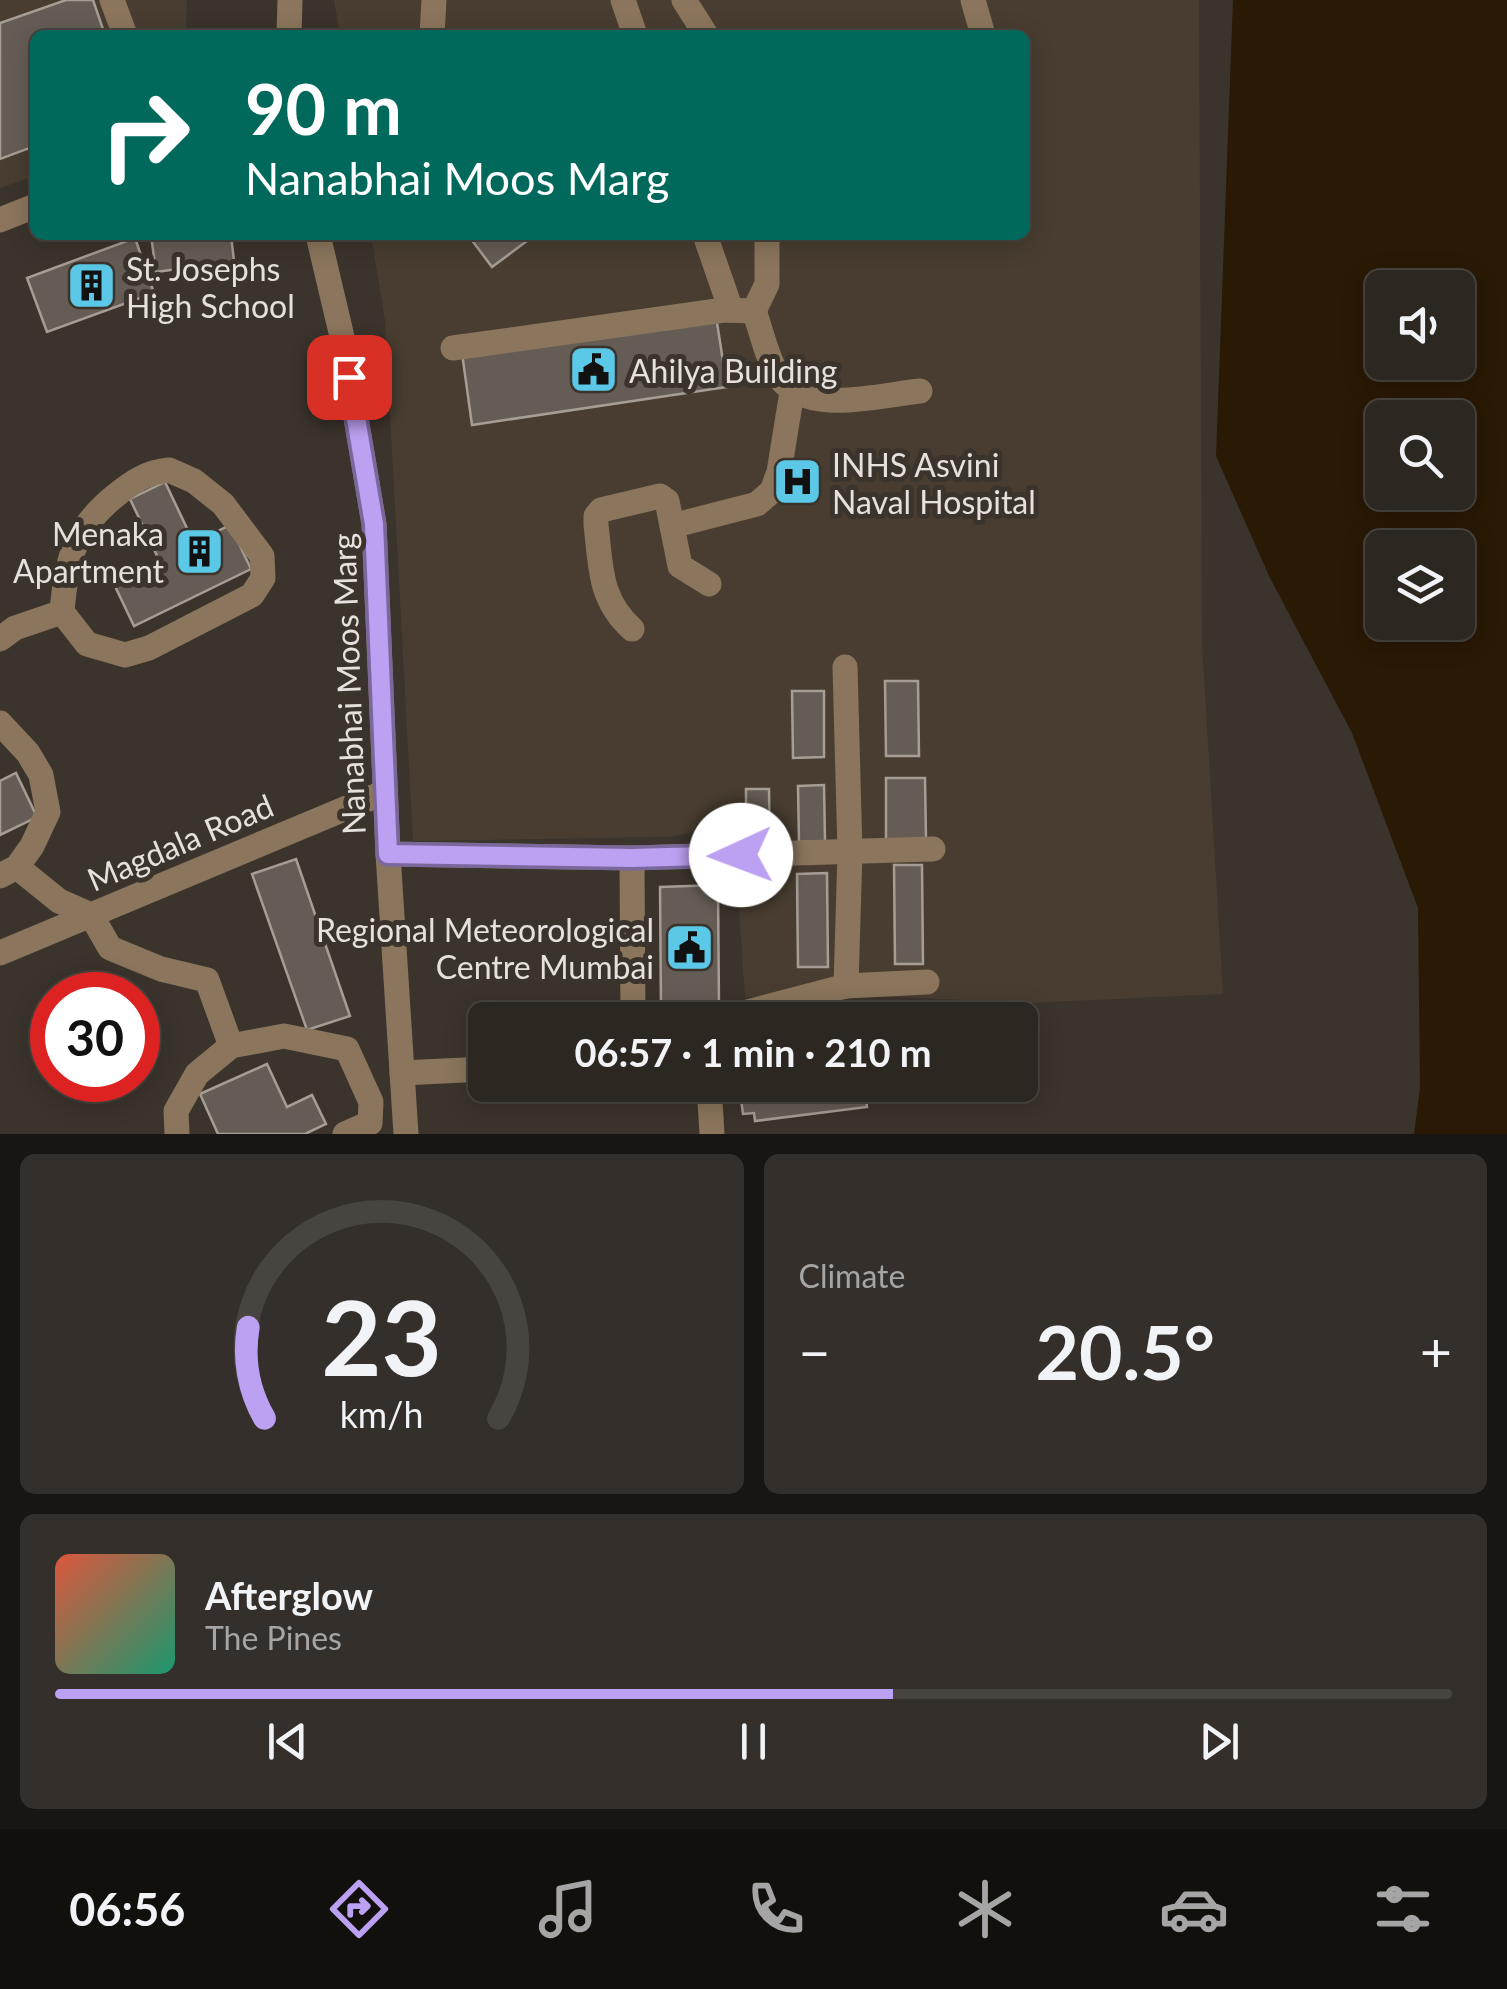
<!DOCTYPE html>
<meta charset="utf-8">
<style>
body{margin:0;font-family:Lato,sans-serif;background:#342f2a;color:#f1f3f6;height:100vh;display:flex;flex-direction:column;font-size:38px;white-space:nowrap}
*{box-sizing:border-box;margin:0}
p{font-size:32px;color:#a6a5a5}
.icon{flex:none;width:55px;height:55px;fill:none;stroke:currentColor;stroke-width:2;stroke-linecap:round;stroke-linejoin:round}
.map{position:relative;height:1134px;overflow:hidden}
.side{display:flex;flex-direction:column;gap:20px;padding:20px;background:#181512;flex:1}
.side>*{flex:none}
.banner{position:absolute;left:30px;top:30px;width:1000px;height:210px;border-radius:15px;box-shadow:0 5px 25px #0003,0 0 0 2px #48443f;background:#00695c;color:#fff;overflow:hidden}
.controls{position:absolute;left:1365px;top:270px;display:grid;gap:20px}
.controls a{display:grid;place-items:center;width:110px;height:110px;border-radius:15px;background:#2c2721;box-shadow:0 5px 25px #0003,0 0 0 2px #48443f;font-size:50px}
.speed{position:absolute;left:30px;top:972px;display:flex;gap:20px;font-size:50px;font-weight:700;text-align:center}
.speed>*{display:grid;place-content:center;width:130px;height:130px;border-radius:50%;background:#2c2721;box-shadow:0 5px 25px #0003,0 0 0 2px #48443f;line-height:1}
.speed .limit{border:15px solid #d22;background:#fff;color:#111}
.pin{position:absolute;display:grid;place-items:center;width:85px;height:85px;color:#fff;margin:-42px;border-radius:20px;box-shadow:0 5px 15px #0006}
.me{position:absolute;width:110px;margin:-55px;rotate:268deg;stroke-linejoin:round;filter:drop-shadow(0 0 8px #0008)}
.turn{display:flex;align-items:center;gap:35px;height:210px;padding:0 50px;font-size:45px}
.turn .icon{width:130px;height:130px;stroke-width:2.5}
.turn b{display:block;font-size:70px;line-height:85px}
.big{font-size:75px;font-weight:700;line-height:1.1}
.side .widget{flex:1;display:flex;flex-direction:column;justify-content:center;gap:15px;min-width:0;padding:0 35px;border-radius:15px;background:#342f2a}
.side .dial{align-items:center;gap:0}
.dial svg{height:260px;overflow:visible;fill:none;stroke:#48443f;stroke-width:7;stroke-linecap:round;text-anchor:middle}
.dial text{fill:#f1f3f6;stroke:none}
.song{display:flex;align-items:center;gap:30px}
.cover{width:120px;height:120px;border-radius:15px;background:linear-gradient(135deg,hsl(10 70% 55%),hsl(160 70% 35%))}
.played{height:10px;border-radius:5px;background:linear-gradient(90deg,#bca0f2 60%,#48443f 60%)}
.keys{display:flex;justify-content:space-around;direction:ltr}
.heat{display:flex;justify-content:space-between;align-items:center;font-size:55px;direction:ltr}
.side .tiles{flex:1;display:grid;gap:20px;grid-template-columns:1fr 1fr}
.widget:last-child{grid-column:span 2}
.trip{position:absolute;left:468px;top:1002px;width:570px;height:100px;border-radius:15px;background:#2c2721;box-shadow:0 5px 25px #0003,0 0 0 2px #48443f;font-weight:700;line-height:100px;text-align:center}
.tab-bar{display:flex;height:160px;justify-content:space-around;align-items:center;background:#12100d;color:#a6a5a5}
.tab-bar .icon{width:70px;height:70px}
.tab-bar .selected{color:#bca0f2}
.tab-bar b{font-size:45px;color:#f1f3f6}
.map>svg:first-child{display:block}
.built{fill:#483d30}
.water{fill:#291905;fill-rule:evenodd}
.building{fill:#655d55;stroke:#a69e95;stroke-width:2.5}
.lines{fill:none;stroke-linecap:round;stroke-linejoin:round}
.minor{stroke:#8b755c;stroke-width:25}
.route-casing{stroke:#7a689d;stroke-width:25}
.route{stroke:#bca0f2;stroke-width:18}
.labels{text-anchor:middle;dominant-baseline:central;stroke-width:10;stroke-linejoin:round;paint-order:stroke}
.poi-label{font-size:32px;fill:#e6e1dd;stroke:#3b342c;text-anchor:start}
.street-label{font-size:32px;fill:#e6e1dd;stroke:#3b342c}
</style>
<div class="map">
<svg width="1507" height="1134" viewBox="0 0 1507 1134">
<rect width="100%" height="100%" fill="#3b342c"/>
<g class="built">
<path d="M0,0H187L186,35H35V176L0,188Z"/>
<path d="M334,0H1199L1202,643L1223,994L1029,1003L899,997H745L733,825L669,837L413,841L385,321L371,235H1025V35H340Z"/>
</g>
<path class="water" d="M1233,0H1507V1134H1414L1420,1088L1418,908L1352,733L1270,578L1216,456ZM1382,288H1458V362H1382ZM1382,418H1458V492H1382ZM1382,548H1458V622H1382Z"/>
<g class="building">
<path d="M66,0H93L105,35H35V146L0,159V23Z"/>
<path d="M151,235H231L234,261L156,272Z"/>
<path d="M468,235H535L492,267Z"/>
<path d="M135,238L154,293L47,332L27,278Z"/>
<path d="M716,316L727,387L472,425L462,353Z"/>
<path d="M165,482L194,543L230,525L251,569L134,626L113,582L159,560L130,499Z"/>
<path d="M885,681H918L919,756H886Z"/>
<path d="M792,691H824V757L793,758Z"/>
<path d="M16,773L37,817L0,835V781Z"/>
<path d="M886,778H925L926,839L886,840Z"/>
<path d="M824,785L825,841L799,842L798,786Z"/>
<path d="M746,789H769L770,849H746Z"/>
<path d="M296,859L350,1016L307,1030L252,874Z"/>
<path d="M894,865H922L923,964H895Z"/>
<path d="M827,873L828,967H798L797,874Z"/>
<path d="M718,885L719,1008L661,1009L660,887Z"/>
<path d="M267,1064L287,1107L312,1095L326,1124L305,1134H218L200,1094Z"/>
<path d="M739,1085H879L880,1097L866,1099L867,1107L755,1121L754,1113L743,1114Z"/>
</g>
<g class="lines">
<g class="minor">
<path d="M112,0L125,35"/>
<path d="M623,0L635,35"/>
<path d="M684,0L706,35"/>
<path d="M973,0L983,35"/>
<path d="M289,35L290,0"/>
<path d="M432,35L434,0"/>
<path d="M0,220L35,206"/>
<path d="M318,235L343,341L374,524L388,854L406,1134"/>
<path d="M705,235L731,310"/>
<path d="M754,311C762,332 767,360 779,377C807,416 879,395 920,391"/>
<path d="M453,348L724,310L754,311L767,284V235"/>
<path d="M169,470L194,481L223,504L262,556L263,578L252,595L149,648L125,655L87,644L62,612C66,561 74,529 115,496C132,482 147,472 169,470Z"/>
<path d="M672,526L757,504L772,491L779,472L792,392"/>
<path d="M632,629C599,599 601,567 596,525V516L601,510L660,496L667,501L680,566L709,584"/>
<path d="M0,639L15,628L62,612"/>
<path d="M845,667L850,852L846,986"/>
<path d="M0,723L28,753L41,775L48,812L32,846L17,867L0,876"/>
<path d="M388,854L632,858L933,849"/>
<path d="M632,858L633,1020"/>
<path d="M17,867L59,901L91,915L110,948L161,969L207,980L231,1046"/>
<path d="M0,953L385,792"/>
<path d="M717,1020L846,986L927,982"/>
<path d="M402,1073L485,1069"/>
<path d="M709,1085L712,1134"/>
<path d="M177,1134L176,1111L197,1074L231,1046L284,1036L347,1049L371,1102L370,1123L345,1134"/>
</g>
</g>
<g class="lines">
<defs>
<path id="route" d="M349,377L374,524L388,854L632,858L741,855"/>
</defs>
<use href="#route" class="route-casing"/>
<use href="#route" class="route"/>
</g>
<defs>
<symbol id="building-square" viewBox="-11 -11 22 22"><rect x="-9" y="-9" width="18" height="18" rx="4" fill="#5bc8e7" stroke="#3b342c"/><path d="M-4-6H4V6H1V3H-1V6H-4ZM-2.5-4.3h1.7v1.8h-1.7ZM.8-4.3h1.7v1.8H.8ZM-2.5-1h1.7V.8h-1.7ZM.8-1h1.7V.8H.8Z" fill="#111"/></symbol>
<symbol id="civic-square" viewBox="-11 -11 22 22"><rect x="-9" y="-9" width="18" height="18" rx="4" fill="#5bc8e7" stroke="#3b342c"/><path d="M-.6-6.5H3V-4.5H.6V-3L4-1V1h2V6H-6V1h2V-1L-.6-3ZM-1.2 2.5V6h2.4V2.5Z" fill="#111"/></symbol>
<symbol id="hospital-square" viewBox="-11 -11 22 22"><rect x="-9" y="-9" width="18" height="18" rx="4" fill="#5bc8e7" stroke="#3b342c"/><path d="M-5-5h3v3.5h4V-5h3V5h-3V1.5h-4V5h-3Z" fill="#111"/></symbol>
</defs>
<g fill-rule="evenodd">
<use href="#building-square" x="64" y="258" width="55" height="55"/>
<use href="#civic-square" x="566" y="342" width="55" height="55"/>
<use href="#hospital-square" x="770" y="454" width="55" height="55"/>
<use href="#building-square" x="172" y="524" width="55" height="55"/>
<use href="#civic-square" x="662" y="920" width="55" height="55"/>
</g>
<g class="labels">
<g class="poi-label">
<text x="126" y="268">St. Josephs<tspan x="126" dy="37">High School</tspan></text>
<text x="629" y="370">Ahilya Building</text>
<text x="832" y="464">INHS Asvini<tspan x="832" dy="37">Naval Hospital</tspan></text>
<text x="164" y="533" text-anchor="end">Menaka<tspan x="164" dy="37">Apartment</tspan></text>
<text x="654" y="929" text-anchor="end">Regional Meteorological<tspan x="654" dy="37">Centre Mumbai</tspan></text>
</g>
<g class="street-label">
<text transform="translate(348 684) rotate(-92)">Nanabhai Moos Marg</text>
<text transform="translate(180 842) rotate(-23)">Magdala Road</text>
</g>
</g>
</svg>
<div class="controls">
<a><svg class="icon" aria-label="sound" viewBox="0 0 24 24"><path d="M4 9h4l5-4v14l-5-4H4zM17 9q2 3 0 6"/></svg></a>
<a><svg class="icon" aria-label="search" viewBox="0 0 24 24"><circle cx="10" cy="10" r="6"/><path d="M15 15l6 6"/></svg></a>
<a><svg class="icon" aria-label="layers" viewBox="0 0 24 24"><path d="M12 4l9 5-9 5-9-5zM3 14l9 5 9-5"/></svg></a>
</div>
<div class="speed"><div class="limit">30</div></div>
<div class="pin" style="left:349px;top:377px;background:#d93025"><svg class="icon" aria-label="arrive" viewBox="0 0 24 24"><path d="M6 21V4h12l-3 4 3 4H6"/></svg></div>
<svg class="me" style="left:741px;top:855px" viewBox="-20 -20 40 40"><circle r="19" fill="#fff"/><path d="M0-13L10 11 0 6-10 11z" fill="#bca0f2"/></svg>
<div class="trip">06:57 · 1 min · 210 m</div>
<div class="banner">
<div class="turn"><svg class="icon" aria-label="right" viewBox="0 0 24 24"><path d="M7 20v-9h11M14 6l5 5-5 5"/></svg><div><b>90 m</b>Nanabhai Moos Marg</div></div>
</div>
</div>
<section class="side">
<div class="tiles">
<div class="widget dial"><svg viewBox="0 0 100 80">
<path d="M14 69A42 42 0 1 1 86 69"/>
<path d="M14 69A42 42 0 0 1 9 41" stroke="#bca0f2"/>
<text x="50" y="56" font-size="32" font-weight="700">23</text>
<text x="50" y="72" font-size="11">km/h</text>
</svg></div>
<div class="widget"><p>Climate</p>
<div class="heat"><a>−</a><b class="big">20.5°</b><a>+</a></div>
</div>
<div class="widget">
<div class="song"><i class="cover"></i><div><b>Afterglow</b><p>The Pines</p></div></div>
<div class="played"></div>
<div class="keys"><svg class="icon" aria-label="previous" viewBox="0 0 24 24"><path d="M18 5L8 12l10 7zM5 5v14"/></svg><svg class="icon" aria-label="pause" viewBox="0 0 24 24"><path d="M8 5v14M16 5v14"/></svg><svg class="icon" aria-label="next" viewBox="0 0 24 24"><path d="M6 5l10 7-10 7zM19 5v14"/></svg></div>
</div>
</div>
</section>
<nav class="tab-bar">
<b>06:56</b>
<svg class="icon selected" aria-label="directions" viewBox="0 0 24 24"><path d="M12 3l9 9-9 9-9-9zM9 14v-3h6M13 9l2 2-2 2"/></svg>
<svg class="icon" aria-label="music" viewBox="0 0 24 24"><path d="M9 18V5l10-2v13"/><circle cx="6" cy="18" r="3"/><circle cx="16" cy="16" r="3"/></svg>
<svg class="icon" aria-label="phone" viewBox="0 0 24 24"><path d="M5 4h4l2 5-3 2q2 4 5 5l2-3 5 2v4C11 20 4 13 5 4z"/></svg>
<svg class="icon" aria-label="climate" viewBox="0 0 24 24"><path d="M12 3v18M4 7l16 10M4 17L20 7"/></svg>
<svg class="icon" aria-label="car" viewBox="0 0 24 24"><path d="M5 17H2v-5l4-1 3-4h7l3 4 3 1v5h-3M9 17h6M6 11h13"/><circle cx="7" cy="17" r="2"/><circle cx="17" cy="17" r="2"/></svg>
<svg class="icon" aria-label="filters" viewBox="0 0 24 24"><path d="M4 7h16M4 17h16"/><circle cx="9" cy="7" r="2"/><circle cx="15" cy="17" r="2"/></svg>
</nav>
